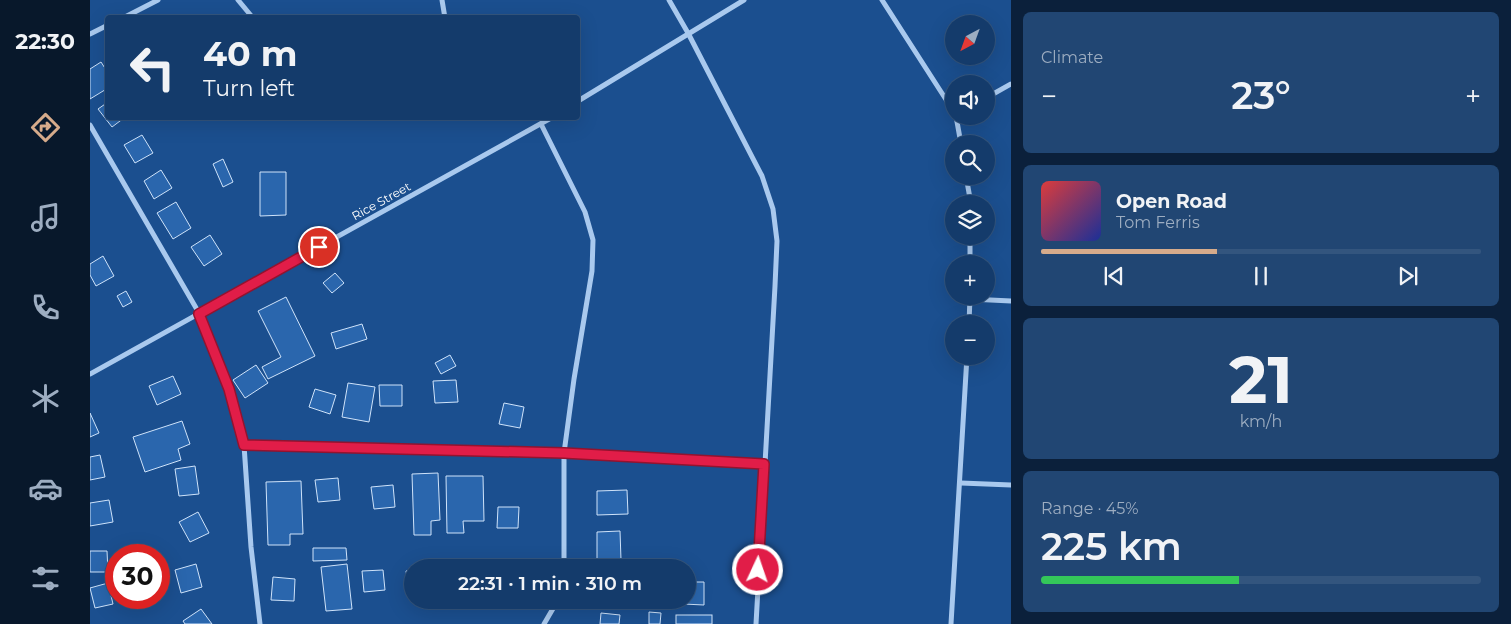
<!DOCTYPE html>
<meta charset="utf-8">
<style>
body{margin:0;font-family:Montserrat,sans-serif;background:#214673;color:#f1f3f6;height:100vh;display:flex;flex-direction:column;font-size:19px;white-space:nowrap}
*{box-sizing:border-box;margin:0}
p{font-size:16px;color:#9dadc1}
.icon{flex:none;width:28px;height:28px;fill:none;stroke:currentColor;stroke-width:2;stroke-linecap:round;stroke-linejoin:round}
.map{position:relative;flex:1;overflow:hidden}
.sheet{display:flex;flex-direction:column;gap:12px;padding:12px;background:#0b203b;width:500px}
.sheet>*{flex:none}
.banner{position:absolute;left:15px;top:15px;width:475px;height:105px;border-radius:5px;box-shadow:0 5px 20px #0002,0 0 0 1px #33557e;background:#143b6b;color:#f1f3f6;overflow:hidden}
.needle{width:32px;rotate:221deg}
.tools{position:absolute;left:855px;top:15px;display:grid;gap:10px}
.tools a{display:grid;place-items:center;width:50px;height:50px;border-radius:50%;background:#143b6b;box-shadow:0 5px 20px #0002,0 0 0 1px #33557e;font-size:25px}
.speed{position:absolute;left:15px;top:544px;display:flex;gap:10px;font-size:25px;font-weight:700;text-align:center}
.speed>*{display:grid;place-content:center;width:65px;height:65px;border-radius:50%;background:#143b6b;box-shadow:0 5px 20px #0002,0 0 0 1px #33557e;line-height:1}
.speed .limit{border:8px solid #d22;background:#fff;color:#111}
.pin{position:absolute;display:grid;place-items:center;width:42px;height:42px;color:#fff;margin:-21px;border:2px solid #fff;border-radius:50%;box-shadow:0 1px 5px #0007}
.me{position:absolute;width:55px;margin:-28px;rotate:3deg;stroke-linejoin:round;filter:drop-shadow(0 0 4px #0008)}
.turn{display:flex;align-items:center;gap:18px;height:105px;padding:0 15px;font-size:22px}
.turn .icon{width:65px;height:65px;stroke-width:2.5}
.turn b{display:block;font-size:35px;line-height:42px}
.big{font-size:38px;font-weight:600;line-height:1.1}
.sheet .tile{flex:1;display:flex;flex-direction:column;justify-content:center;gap:8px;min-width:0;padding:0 18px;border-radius:8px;background:#214673}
.sheet .dial{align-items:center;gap:0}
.dial b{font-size:65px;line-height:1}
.song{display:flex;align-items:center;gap:15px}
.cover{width:60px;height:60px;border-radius:8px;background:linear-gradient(135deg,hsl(0 70% 55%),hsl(230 70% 35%))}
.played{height:5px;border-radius:2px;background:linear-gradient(90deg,#d6ab8b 40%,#33557e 40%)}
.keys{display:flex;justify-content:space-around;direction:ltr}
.heat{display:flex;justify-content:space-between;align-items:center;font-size:28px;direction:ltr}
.charge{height:8px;border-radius:4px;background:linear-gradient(90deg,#34c759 45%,#33557e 0)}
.trip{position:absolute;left:314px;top:559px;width:292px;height:50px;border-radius:25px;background:#143b6b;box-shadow:0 5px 20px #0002,0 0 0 1px #33557e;font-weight:600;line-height:50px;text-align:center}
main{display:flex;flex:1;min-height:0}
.menu{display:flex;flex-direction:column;width:90px;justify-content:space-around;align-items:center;background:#08182b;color:#9dadc1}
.menu .icon{width:35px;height:35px}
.menu .selected{color:#d6ab8b}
.menu b{font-size:22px;color:#f1f3f6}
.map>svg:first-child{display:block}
.building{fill:#2a66ad;stroke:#cfe3fa}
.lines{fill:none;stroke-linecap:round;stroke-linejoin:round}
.minor{stroke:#a9c9ee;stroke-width:5}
.route-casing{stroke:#92132f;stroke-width:12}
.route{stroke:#e11d48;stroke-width:9}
.labels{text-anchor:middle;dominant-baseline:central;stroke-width:5;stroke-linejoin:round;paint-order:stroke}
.street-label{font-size:12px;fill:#fff;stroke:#1b4f8f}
</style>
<main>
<nav class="menu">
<b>22:30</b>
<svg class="icon selected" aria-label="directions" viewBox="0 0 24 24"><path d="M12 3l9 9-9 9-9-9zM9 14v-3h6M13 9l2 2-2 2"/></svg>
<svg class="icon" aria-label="music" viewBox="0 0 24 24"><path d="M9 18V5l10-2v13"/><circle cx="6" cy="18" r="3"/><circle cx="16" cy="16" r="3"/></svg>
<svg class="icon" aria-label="phone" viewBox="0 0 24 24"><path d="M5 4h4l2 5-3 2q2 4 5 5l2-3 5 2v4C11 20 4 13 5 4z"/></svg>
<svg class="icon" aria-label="climate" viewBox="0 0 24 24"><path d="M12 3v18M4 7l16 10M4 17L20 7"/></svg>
<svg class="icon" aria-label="car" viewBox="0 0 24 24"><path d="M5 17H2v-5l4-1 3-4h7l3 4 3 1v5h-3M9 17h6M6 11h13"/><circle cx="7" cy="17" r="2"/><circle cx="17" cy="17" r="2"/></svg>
<svg class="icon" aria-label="filters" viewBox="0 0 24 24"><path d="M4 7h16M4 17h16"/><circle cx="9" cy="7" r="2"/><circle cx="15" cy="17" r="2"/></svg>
</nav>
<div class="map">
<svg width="921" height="624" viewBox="0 0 921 624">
<rect width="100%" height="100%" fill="#1b4f8f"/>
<g class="building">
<path d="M11,62L18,73V88L0,99V69Z"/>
<path d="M18,102V118H34L22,127L8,109Z"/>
<path d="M52,135L63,153L45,163L34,145Z"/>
<path d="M133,159L143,182L133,187L123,164Z"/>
<path d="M71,170L82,188L64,199L54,181Z"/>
<path d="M170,172H196V215L170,216Z"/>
<path d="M86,202L101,228L83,239L67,213Z"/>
<path d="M120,235L132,254L114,266L101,247Z"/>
<path d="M13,256L24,276L6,286L0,275V264Z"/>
<path d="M245,273L254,283L242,293L233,283Z"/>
<path d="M36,291L42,302L33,307L27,296Z"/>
<path d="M196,297L225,356L178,379L172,367L191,357L168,311Z"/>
<path d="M272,324L277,339L246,349L241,333Z"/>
<path d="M360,355L366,366L351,374L345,363Z"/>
<path d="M166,365L178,383L155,398L143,380Z"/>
<path d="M83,376L91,394L67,405L59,386Z"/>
<path d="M366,380L368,402L345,403L343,381Z"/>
<path d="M258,383L285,387L279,422L252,417Z"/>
<path d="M289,385H312V406H290Z"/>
<path d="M225,389L246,395L240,414L219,407Z"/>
<path d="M414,403L434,407L430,428L409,424Z"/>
<path d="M0,413L9,433L0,437Z"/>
<path d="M92,421L100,444L88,449L91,460L55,472L43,437Z"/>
<path d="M10,455L15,477L0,480V457Z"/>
<path d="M105,466L109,494L89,496L85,469Z"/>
<path d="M348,473L350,520L341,521V535H324L322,474Z"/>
<path d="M356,476H393L394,521H373L374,533H357Z"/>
<path d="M248,478L250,500L228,502L225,480Z"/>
<path d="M211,481L213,534H200V545H178L176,482Z"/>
<path d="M303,485L305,507L284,509L281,487Z"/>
<path d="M537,490L538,514L507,515V491Z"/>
<path d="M19,500L23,522L0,526V503Z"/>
<path d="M408,507H429L428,528H407Z"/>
<path d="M108,512L119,533L100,542L89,522Z"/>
<path d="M530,531L531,560L507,561V532Z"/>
<path d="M223,548H256L257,560L223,561Z"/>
<path d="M0,551H17L18,572H0Z"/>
<path d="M106,564L112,587L91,593L85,570Z"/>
<path d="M257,564L262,609L236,611L231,567Z"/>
<path d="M293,570L295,590L274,592L272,571Z"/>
<path d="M322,570V592H319L316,571Z"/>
<path d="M183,577L205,579L204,601L181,600Z"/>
<path d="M598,582H614V605L593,604V600H598Z"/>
<path d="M18,583L23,604L5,608L0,588Z"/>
<path d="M111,609L122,624H95L93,621Z"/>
<path d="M559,612L571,613L570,624H559Z"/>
<path d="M511,613L530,615L529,624H510Z"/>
<rect x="586" y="615" width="36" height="9"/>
</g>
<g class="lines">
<g class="minor">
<path d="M148,0L163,18"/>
<path d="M352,0L355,18"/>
<path d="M579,0L598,33L672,176L683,209L687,241L685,286L666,624"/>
<path d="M792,0L864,112"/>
<path d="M33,18L68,0"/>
<path d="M0,34L18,25"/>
<path d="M896,98L921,84"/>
<path d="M488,101L654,0"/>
<path d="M866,116L871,144"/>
<path d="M451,124L495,212L503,240L502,271L484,379L474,453V568"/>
<path d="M0,125L109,313L139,389L154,445L161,547L170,624"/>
<path d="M876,176L881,204"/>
<path d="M880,264V236"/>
<path d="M880,299L921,301"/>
<path d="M879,324L880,297"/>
<path d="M0,374L461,118"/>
<path d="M154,445L474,453L673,464"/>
<path d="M871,483L921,485"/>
<path d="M454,624L468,600"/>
<path d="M861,624L877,356"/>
</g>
</g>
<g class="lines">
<defs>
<path id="route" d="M229,247L109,314L139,389L154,445L474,453L674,464L668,570"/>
</defs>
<use href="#route" class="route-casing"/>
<use href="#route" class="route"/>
</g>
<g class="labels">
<g class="street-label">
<text transform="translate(291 201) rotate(-29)">Rice Street</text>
</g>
</g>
</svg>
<div class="tools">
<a><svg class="needle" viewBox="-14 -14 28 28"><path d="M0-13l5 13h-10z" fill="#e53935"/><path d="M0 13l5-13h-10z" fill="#9dadc1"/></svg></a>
<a><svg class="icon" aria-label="sound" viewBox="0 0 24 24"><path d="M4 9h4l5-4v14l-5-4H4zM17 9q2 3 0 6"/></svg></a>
<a><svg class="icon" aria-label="search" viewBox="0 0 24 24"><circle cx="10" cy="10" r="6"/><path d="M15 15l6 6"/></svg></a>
<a><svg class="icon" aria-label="layers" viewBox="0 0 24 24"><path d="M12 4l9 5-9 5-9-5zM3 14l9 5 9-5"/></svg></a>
<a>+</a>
<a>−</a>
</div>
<div class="speed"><div class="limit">30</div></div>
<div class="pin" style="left:229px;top:247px;background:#d93025"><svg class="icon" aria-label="arrive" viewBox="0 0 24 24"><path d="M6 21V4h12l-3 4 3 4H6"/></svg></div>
<svg class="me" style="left:668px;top:570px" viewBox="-20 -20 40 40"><circle r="17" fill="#e11d48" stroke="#fff" stroke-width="3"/><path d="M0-11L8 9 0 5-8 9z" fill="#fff"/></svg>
<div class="trip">22:31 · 1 min · 310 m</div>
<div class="banner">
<div class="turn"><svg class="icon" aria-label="left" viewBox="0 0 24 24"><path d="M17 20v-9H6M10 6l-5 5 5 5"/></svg><div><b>40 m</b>Turn left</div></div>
</div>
</div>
<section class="sheet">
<div class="tile"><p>Climate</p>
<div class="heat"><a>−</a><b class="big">23°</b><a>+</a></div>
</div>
<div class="tile">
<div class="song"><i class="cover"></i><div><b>Open Road</b><p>Tom Ferris</p></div></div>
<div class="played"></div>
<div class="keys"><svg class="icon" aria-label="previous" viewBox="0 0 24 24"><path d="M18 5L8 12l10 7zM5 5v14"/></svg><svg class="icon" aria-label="pause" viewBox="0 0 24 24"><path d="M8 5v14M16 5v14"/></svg><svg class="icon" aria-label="next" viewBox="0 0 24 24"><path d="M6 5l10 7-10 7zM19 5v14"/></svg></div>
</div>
<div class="tile dial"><b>21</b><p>km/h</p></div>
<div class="tile"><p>Range · 45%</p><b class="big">225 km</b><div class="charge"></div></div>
</section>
</main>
